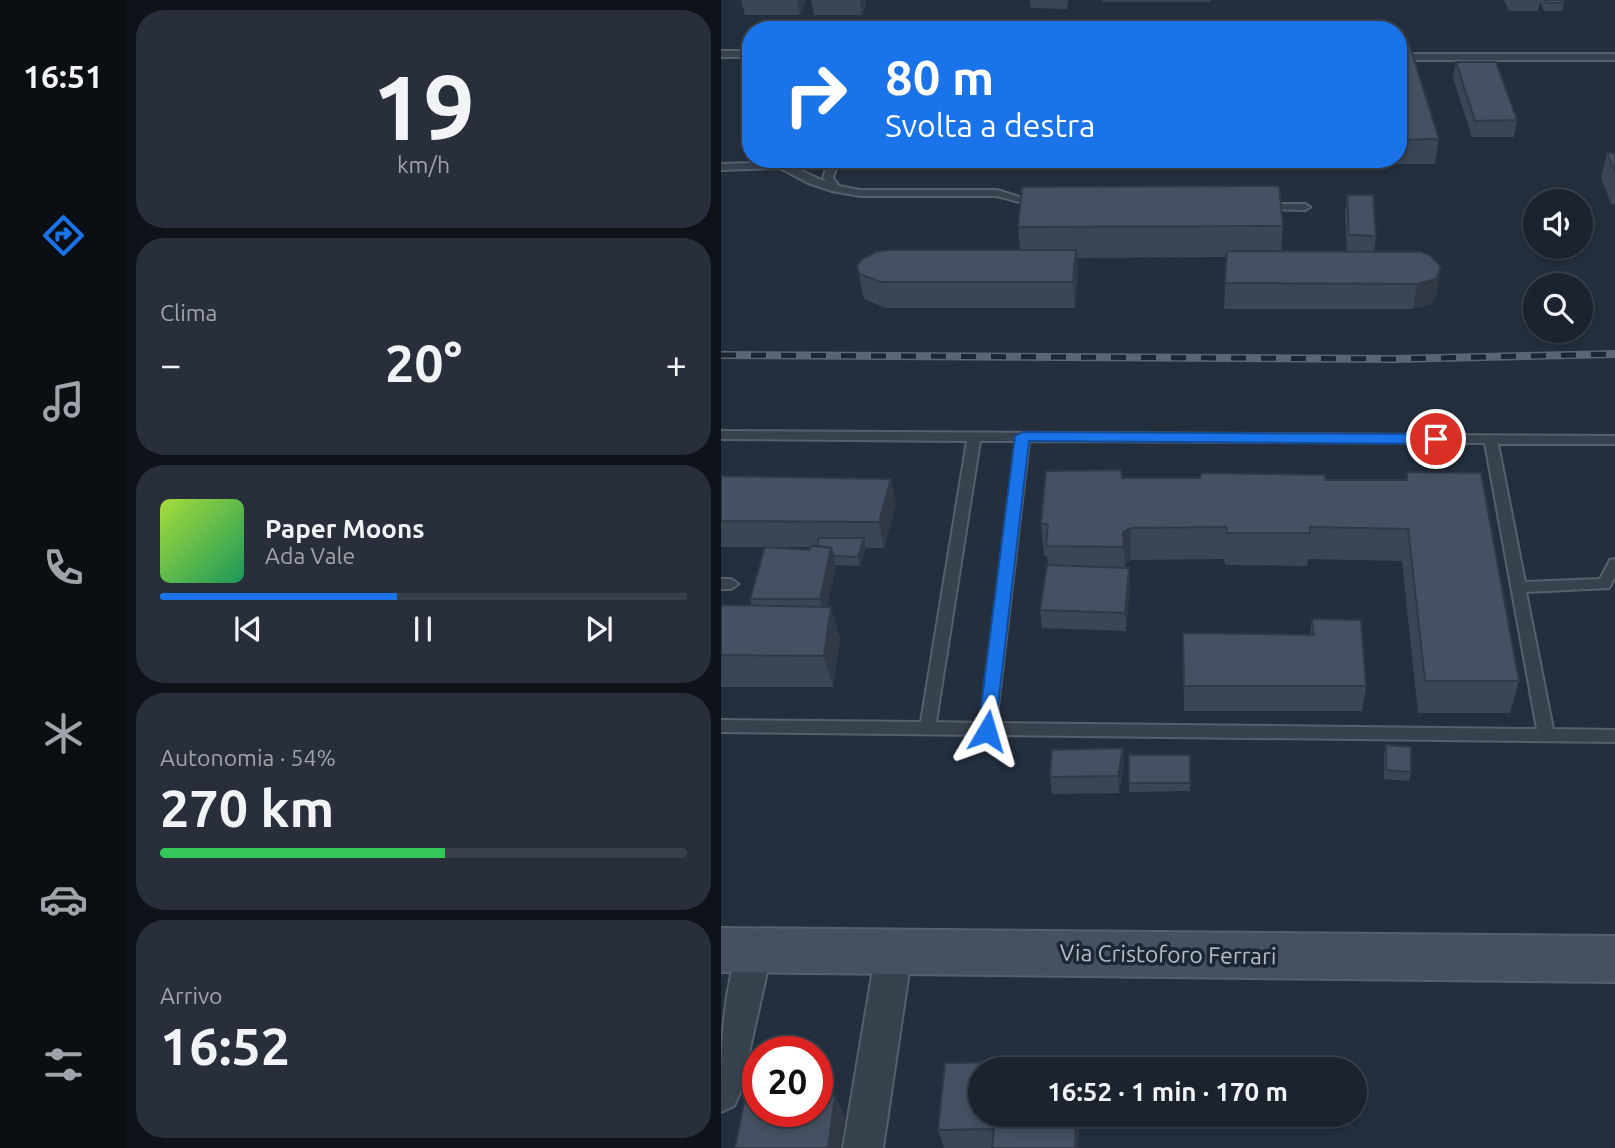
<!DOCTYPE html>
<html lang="it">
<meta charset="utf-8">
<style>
body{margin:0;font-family:Ubuntu,sans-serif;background:#282f3a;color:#f1f3f6;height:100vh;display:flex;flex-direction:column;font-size:26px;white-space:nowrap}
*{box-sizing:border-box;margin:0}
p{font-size:23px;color:#a0a4aa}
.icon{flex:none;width:38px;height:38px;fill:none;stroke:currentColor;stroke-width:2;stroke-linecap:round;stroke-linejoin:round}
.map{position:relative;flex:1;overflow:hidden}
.side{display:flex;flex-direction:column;gap:10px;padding:10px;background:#0f1319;width:595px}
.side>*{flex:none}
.banner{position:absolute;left:21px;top:21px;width:665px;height:147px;border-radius:28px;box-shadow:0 4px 10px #0003,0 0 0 2px #39404a;background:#1a73e8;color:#fff;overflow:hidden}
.fabs{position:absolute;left:802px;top:189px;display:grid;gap:14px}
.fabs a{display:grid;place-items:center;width:70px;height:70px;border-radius:50%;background:#1b232e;box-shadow:0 4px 10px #0003,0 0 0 2px #39404a;font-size:35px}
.speed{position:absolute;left:21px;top:1036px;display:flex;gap:14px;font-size:35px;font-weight:700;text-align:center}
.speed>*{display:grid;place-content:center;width:91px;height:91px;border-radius:50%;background:#1b232e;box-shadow:0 4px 10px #0003,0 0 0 2px #39404a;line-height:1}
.speed .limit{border:10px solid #d22;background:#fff;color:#111}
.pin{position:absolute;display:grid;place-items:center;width:60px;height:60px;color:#fff;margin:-30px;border:4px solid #fff;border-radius:50%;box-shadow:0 2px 7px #0007}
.me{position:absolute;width:77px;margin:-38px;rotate:7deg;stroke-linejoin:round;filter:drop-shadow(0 0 5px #0008)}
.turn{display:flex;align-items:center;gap:24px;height:147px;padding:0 28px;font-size:32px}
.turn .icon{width:91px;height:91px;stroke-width:2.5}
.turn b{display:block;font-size:49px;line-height:60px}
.big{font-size:52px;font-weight:700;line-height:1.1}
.side .card{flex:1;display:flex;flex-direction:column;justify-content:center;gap:10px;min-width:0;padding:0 24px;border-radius:28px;background:#282f3a}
.side .dial{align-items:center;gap:0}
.dial b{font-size:91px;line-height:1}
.song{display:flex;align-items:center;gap:21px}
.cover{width:84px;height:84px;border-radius:10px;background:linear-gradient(135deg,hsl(80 70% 55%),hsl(150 70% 35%))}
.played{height:7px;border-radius:4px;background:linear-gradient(90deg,#1a73e8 45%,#39404a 45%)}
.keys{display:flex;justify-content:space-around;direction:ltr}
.heat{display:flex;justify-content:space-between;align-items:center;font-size:38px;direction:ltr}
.charge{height:10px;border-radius:5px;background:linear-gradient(90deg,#34c759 54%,#39404a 0)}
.trip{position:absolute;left:247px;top:1057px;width:399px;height:70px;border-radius:35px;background:#1b232e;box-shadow:0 4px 10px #0003,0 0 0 2px #39404a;font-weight:700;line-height:70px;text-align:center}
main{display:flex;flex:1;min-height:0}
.menu{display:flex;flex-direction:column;width:126px;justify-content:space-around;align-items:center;background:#0b0e12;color:#a0a4aa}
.menu .icon{width:49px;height:49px}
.menu .on{color:#1a73e8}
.menu b{font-size:32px;color:#f1f3f6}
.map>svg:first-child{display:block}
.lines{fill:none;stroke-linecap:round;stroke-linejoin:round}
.lane-casing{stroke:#565f6c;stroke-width:4}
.street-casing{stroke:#565f6c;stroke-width:4}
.secondary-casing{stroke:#565f6c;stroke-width:4}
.lane{fill:#38414e;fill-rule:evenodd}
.street{fill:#38414e;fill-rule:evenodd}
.secondary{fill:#465061;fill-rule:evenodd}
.rail-casing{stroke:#5a6575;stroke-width:8}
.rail{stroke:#1d2633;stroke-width:5;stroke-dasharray:15;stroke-linecap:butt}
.wall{fill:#3b4654;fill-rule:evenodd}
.shaded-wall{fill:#303945}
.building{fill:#455162;stroke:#303945;stroke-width:2}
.route{fill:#1a73e8;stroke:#114b97;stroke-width:2}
.labels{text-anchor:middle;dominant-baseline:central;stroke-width:7;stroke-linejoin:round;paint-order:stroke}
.near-street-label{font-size:23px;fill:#b4bcc9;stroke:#1d2633}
</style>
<main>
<nav class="menu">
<b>16:51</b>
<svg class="icon on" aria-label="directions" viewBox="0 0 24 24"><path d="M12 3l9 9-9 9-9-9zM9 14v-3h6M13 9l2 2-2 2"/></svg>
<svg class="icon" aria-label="music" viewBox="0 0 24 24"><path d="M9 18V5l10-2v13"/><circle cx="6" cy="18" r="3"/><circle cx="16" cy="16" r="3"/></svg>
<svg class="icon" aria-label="phone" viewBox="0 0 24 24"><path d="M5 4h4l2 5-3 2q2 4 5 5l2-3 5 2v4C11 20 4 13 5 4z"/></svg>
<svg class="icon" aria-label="climate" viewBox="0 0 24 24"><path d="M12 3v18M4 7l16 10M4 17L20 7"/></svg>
<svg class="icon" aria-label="car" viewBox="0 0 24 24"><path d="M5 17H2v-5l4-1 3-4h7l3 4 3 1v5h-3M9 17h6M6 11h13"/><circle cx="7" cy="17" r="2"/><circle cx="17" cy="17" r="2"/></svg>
<svg class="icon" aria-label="filters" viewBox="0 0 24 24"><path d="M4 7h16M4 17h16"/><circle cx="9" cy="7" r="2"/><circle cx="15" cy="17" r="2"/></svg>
</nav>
<section class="side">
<div class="card dial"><b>19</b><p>km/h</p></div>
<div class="card"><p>Clima</p>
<div class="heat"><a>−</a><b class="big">20°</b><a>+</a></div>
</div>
<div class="card">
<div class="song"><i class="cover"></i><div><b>Paper Moons</b><p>Ada Vale</p></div></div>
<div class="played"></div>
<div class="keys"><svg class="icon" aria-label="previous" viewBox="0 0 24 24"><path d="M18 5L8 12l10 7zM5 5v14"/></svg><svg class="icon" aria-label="pause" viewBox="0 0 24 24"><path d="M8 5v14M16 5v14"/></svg><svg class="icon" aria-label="next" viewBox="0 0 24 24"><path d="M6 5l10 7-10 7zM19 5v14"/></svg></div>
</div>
<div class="card"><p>Autonomia · 54%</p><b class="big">270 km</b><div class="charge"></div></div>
<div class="card"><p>Arrivo</p><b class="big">16:52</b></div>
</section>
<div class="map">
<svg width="894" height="1148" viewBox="0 0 894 1148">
<rect width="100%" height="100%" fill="#242f3e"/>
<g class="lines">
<defs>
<g id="lane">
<rect x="0" y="51" width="30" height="6"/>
<rect x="677" y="54" width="217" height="6"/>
<path d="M108,159H118L112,178L118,186L139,190H276L322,204L317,207L276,196H139L111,191L87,183L59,168L0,170V164L61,162L105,182L102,178Z"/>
<path d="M544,204H584L589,207L584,210L540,209L539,207Z"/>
<path d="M0,431L894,436V444H777L804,582L879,579L889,560L894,559V577L888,588L805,592L832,729L894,730V742L272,735L266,737L260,735L0,732V720L200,722L246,441L0,439ZM259,441H295L259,723L215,722ZM308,441L764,443L816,729L275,723Z"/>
<path d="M0,579H10L17,584L10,589H0Z"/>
</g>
<g id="street">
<path d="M33,934L45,939L51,950L19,1093L13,1106L0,1112C0,1053 0,993 21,939Z"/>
<path d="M173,935L185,940L191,951L162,1148H122L155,951L161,940Z"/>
</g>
<path id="secondary" d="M0,928L894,936V982L0,972Z"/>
</defs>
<use href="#lane" class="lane-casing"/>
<use href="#street" class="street-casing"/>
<use href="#secondary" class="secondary-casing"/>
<use href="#lane" class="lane"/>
<use href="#street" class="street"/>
<use href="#secondary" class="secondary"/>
<defs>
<path id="rail" d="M0,355L673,359L894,354"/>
</defs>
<use href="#rail" class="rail-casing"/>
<use href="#rail" class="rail"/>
</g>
<g class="wall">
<path d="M20,0H85L79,15H24Z"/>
<path d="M90,0H144L145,4L141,15H93Z"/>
<path d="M309,0H347L346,9L310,8Z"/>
<rect x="381" y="0" width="109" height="2"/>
<path d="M783,0H842L843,3L841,11H823L819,2L817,11H788Z"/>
<path d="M677,37L718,139L714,164H666L665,159H677Z"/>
<path d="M735,62L796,120L793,137H751L732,78Z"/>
<path d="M886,153H894V204H890L880,178Z"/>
<path d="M626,195L655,236L653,252L716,292L711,304L692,309H503L505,257L356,258L357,275L354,308H165L143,299L136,266L299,250L297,227L562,226L560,252H626L624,212Z"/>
<path d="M686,472L798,681L789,713H697L681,561L587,559L586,566L504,565L503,559L410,560L404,564L409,586L405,631L321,628L319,610L327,565L326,556H323L320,523L401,478L684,480Z"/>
<path d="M0,476L170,479L175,504L163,548H145L139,566L115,565L106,607L119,639L112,687H0V605L31,606L29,599L44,547H0ZM45,547H90L88,550Z"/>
<path d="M591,619L645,686L641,711H463L462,633L589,635Z"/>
<path d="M665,745L690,772L688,781L663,779V754Z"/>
<path d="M469,755V791L408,792V783Z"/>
<path d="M403,765L398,793L331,794L329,777Z"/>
<path d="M259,1115H356L358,1131L357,1148H223L217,1130Z"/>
</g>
<g class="shaded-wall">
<path d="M76,0H85L79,15Z"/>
<path d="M139,0H144L145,4L141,15Z"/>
<path d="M355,250L357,275L354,308L352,282Z"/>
<path d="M720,267L716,292L711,304L692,309L696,284Z"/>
<path d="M170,479L175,504L163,548L158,522Z"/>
<path d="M410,528V560L404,564L402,532Z"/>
<path d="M143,538L145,547L139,566L137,557Z"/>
<path d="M110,548L115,566L104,617L99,599Z"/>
<path d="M408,568L409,586L405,631L404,613Z"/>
<path d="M110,607L119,639L112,687L103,656Z"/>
<path d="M402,748L403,765L398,793L397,776Z"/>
<path d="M114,1096L124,1116L119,1148H107Z"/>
<path d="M355,1115L358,1131L357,1148H354Z"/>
</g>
<g class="building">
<path d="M824,0H842L843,3H825Z"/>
<path d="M677,37H686L718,139L677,140Z"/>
<path d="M735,62H775L796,120L754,121Z"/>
<path d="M886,153H894V172Z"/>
<path d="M558,186L562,226L297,227L301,187Z"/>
<path d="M626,195H652L655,236L628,235Z"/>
<path d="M168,250H355L352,282H160L138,274L136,266L140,260L155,252Z"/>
<path d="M506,251L699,252L709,255L720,267L715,279L696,284L504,283Z"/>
<path d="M400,470L401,478H479L481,473L604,475V480H686V472L760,473L798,681H704L687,529L589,527V533H506L505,527L410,528L402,532L403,547L325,546L327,525L320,523L325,471Z"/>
<path d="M0,476L170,479L158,522L0,521Z"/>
<path d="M98,538H143L137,557L113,556L110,548L96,546Z"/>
<path d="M91,546L110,548L99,599H29L44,547L88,550Z"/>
<path d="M326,565L408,568L404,613L319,610Z"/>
<path d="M0,605L110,607L103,656L0,655Z"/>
<path d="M591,619L640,620L645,686H463L462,633L593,635Z"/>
<path d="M665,745L690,747V772L665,770Z"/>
<path d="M402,748L397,776L329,777L331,750Z"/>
<rect x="408" y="755" width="61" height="28"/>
<path d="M315,1062L314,1069H259V1115H355L354,1148H271L273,1129L217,1130L224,1063Z"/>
<path d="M114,1096L107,1148H14L24,1098H37V1111H96V1097Z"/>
</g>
<path class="route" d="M302,432L715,434L722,439L715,444L308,441L274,731L272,736H259L257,731L294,436Z"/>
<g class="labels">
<g class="near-street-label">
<text transform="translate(447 954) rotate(1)">Via Cristoforo Ferrari</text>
</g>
</g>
</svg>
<div class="fabs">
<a><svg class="icon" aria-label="sound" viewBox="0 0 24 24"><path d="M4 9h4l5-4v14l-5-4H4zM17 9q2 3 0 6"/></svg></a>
<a><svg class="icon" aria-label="search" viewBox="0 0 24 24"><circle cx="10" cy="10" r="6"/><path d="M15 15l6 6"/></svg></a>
</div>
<div class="speed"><div class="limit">20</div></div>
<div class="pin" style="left:715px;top:439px;background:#d93025"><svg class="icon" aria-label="arrive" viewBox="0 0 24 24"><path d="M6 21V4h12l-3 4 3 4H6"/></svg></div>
<svg class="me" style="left:266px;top:731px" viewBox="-20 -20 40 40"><path d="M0-17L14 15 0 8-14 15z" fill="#1a73e8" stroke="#fff" stroke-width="4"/></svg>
<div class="trip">16:52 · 1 min · 170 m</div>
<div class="banner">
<div class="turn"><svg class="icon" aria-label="right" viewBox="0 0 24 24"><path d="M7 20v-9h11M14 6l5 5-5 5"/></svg><div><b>80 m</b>Svolta a destra</div></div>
</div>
</div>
</main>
